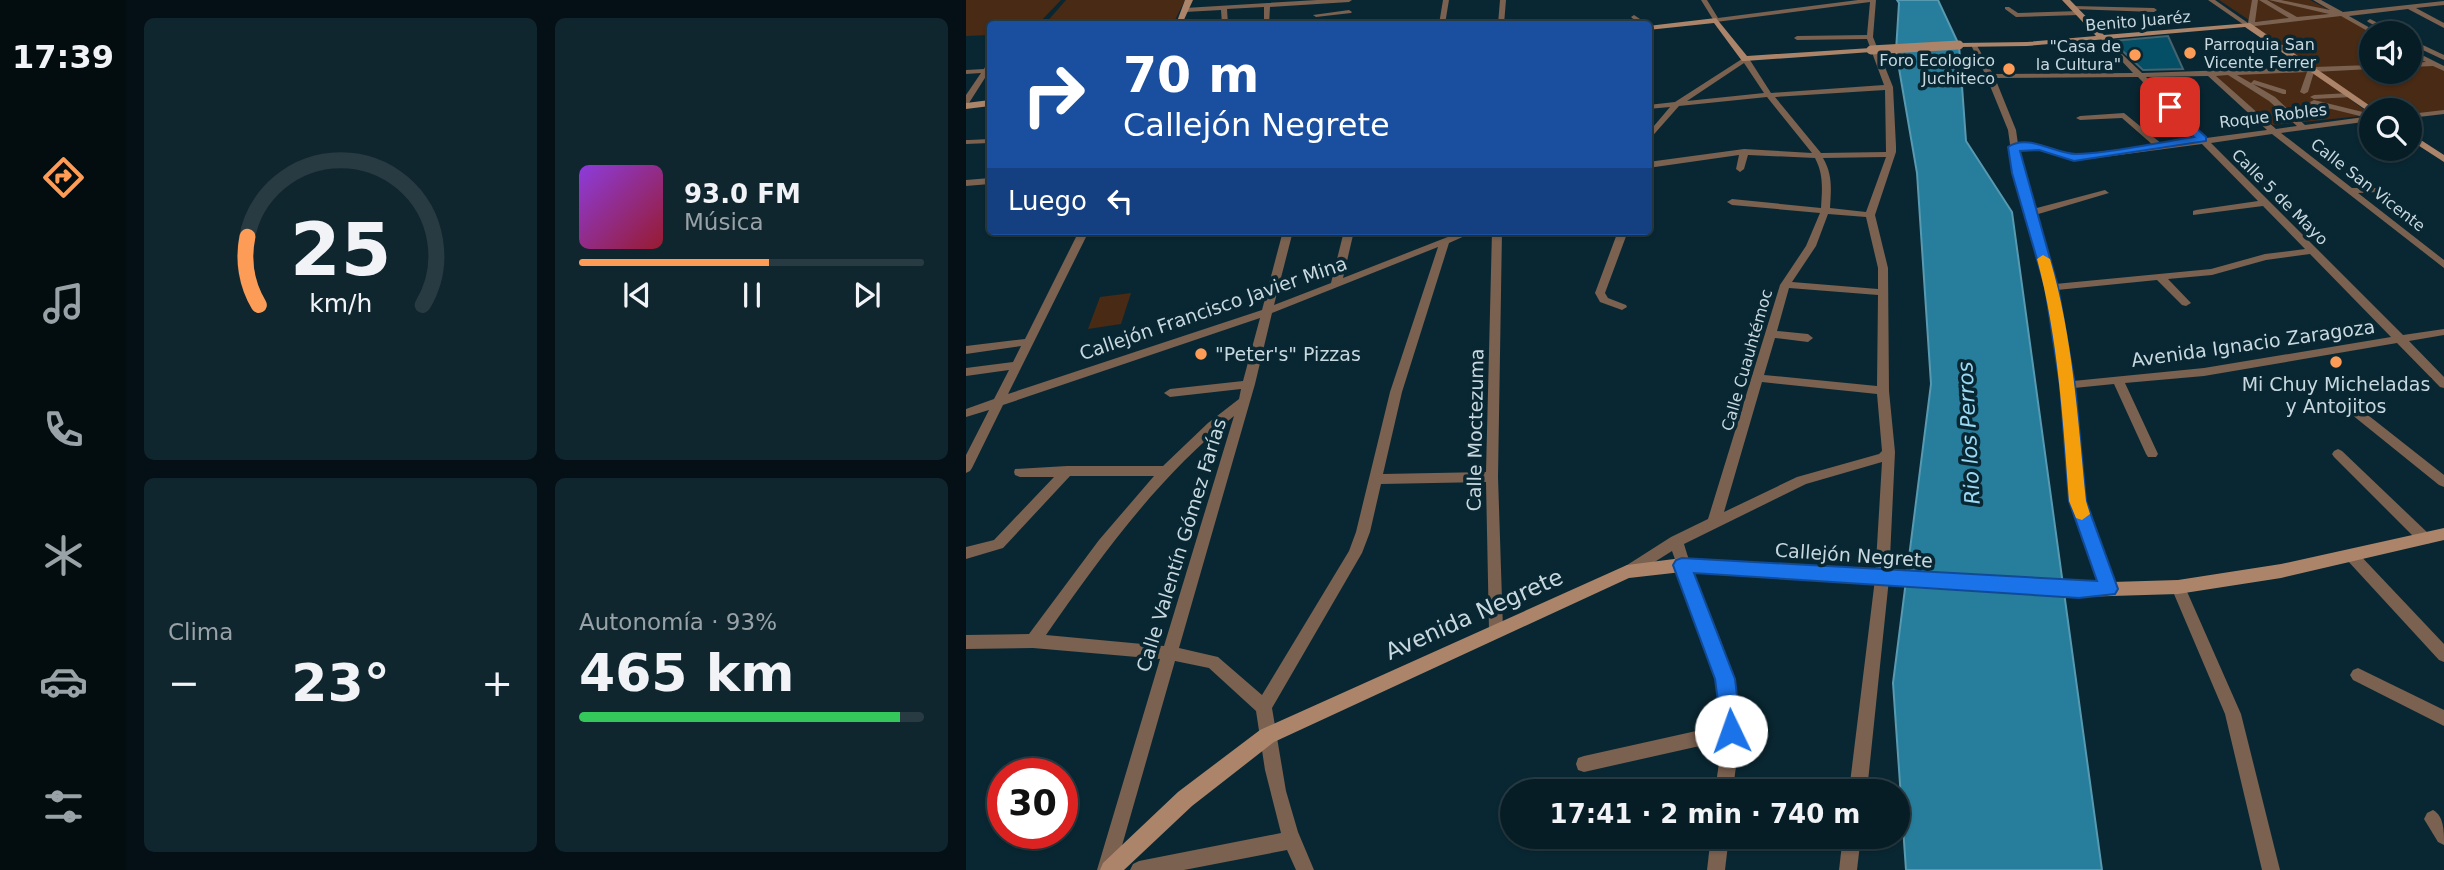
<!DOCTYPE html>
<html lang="es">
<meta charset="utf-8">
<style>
body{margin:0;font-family:"DejaVu Sans",sans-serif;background:#10262e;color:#f1f3f6;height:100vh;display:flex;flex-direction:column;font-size:26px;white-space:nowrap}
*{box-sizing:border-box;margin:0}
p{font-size:23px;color:#98a2a7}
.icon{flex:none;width:38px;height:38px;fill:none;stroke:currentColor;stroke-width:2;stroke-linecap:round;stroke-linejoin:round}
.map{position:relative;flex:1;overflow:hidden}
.panel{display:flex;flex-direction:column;gap:18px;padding:18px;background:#041015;width:840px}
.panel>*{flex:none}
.top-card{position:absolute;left:21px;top:21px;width:665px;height:214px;border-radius:7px;box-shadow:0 2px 5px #0004,0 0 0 2px #283b43;background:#1a4fa0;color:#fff;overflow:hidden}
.fabs{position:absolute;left:1393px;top:21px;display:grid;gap:14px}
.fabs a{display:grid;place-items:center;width:63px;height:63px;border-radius:50%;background:#071d26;box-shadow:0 2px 5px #0004,0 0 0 2px #283b43;font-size:35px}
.speed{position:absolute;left:21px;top:758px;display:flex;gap:14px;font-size:35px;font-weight:700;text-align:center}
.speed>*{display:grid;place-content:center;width:91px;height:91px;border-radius:50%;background:#071d26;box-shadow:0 2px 5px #0004,0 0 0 2px #283b43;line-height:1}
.speed .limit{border:10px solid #d22;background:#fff;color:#111}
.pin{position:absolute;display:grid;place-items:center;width:60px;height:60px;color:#fff;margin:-30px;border-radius:14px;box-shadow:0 4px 10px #0006}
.me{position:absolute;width:77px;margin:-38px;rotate:357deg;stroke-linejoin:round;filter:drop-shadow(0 0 5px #0008)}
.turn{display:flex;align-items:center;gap:24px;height:147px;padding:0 21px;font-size:32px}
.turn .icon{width:91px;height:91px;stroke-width:2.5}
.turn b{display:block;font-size:49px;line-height:60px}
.then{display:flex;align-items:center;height:66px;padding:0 21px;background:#0003;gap:14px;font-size:26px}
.big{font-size:52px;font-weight:700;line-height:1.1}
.panel .card{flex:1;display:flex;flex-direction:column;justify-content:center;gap:10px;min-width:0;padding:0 24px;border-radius:10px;background:#10262e}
.panel .dial{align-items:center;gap:0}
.dial svg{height:182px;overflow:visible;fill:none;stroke:#283b43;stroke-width:7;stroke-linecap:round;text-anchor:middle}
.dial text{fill:#f1f3f6;stroke:none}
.song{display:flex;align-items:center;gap:21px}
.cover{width:84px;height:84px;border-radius:10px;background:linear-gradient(135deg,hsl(270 70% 55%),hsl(350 70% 35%))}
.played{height:7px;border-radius:4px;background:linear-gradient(90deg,#fd9c56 55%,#283b43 55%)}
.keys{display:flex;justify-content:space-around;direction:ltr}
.heat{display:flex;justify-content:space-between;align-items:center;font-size:38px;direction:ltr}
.charge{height:10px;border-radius:5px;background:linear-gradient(90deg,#34c759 93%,#283b43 0)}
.panel .tiles{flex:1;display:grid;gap:18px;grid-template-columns:repeat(2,1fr)}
.trip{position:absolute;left:534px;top:779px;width:410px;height:70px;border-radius:35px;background:#071d26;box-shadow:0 2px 5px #0004,0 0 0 2px #283b43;font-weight:700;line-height:70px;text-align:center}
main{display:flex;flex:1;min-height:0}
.tabs{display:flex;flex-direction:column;width:126px;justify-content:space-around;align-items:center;background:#030c0f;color:#98a2a7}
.tabs .icon{width:49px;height:49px}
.tabs .current{color:#fd9c56}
.tabs b{font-size:32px;color:#f1f3f6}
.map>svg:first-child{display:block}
.green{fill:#492a14}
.water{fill:#267e9c;stroke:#5799b0;stroke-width:2}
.building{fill:#044f65;stroke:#45636f;stroke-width:2}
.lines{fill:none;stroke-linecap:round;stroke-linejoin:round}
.street{fill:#7a6150;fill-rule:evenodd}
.secondary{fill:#ac8469;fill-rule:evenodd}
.secondary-bridge{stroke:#ac8469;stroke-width:9}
.route{fill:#1a73e8;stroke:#114b97;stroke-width:2}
.slow{fill:#f59e0b}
.poi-dot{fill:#fd9c56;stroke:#092732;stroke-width:2.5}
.labels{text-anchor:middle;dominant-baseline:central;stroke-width:7;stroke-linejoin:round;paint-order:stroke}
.far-street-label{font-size:16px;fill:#c8d8df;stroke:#092732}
.far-poi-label{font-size:16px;fill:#c8d8df;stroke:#092732;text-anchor:end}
.street-label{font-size:19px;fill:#c8d8df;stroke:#092732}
.poi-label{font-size:19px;fill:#c8d8df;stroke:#092732;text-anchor:start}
.water-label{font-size:21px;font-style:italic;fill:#9bdaf4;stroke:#092732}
.near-street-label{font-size:23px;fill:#c8d8df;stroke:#092732}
</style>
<main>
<nav class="tabs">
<b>17:39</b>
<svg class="icon current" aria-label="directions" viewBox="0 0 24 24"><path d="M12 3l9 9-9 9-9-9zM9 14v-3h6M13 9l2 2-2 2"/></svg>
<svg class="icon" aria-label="music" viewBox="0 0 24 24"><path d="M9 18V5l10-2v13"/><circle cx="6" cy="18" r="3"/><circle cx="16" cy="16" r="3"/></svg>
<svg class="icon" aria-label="phone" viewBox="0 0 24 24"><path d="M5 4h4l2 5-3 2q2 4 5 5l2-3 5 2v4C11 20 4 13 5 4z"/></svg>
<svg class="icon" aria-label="climate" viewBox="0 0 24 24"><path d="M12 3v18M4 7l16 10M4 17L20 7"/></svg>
<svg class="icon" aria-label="car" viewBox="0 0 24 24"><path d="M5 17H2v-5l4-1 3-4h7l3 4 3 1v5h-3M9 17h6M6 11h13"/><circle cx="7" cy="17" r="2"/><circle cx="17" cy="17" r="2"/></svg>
<svg class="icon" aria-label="filters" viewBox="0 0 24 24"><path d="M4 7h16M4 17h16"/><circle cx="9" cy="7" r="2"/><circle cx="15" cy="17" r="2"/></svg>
</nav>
<section class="panel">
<div class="tiles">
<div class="card dial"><svg viewBox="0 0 100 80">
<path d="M14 69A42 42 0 1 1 86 69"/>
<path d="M14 69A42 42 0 0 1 9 39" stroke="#fd9c56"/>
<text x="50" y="56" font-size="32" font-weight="700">25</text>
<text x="50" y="72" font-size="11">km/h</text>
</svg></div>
<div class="card">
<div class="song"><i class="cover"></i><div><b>93.0 FM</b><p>Música</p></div></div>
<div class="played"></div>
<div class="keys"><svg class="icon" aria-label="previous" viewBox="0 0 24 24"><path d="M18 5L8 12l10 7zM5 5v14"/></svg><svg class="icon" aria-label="pause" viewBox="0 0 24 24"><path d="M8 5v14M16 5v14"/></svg><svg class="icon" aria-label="next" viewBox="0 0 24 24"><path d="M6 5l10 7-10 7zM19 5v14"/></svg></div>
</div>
<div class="card"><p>Clima</p>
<div class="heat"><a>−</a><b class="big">23°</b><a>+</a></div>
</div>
<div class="card"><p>Autonomía · 93%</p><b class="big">465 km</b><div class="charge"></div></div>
</div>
</section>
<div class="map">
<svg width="1478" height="870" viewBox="0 0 1478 870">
<rect width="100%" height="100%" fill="#092732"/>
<g class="green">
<path d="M0,0H95L72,24H24V35L0,36Z"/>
<path d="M100,0H219L207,24H79Z"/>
<path d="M1253,0H1344L1371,14L1286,22Z"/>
<path d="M1377,15L1411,33H1405V72H1444V51L1478,69V112L1444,116V110H1407L1363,83L1405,115L1307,125L1245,75L1345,71L1281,25Z"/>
<path d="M165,293L155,324L122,329L134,297Z"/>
</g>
<path class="water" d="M931,0H972L993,45L1000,141L1046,212L1136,870H940L927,683L965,384L951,173L930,51L933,3Z"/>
<path class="building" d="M1202,36L1217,69L1177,70L1146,41Z"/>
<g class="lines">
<g class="street">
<path d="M351,0H386L383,2L304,7L303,24L298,23V7L261,9L262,24H256L255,10L219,12L216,10L219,8Z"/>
<path d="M477,0H483L479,24H473Z"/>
<path d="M534,0H540L538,24H532Z"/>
<path d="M735,0H741L752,18L892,0H910L907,37L927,87L930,146V152L909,215L922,268L923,391L929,452L923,579L901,791H883L909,579L916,462L840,484L718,544C733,596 763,646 772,700C777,730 770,761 767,791H749L756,741L618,772L612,770L610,764L612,758L618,756L757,725L756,700L752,680L706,551L668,575L663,577L658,575L656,571L658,567L705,537L742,519L814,285L840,246L854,213L766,205L761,202L766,199L855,208C856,190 858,175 849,158L782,155L778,169L774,172L770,169L773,155L682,168V162L778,149L846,153L801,97L713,106L682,141V133L704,107L682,109V105L709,102L779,57H782L805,93L918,85L901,39L831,40L828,38L831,36L901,35L904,2L750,22L748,21ZM778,63L798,93L721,101ZM919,90L920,152L855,153L809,97ZM920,157L900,212L864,208C865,190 867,175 857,158ZM862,214L900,217L912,268V289L826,282L850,246ZM823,288L912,295L911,386L798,375L809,338L842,342L847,338L842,334L811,331ZM796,382L911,394L916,451L913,454L831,477L758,512Z"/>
<path d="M1242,0H1249L1282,23L1286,0H1292L1289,22L1323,18L1293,0H1301L1331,17L1363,14L1303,0H1315L1364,10L1347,0H1355L1377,12L1478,1V5L1450,8L1478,23V28L1442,9L1383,16L1413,33H1405L1375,16L1281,27Z"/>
<path d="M1108,6L1188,8L1191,10L1188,12L1106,9V7Z"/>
<path d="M1039,7H1043L1052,13L1113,11L1116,13L1113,15L1050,17L1039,9Z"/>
<path d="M383,10L386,12L385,13L350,17L347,15Z"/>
<path d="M668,15L680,23L681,24H674L666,18L665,17Z"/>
<path d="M1404,19L1430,32L1431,33H1423L1402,22L1401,21Z"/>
<path d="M1137,36L1176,73L1405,65V69L1348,72L1342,92L1338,94L1334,92L1341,72L1271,75L1285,83L1288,80L1320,90V94H1317L1287,84L1309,97L1339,125L1398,117L1345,104L1344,102L1348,100L1405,114V121L1315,133L1386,188H1412V192L1392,193L1478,260V268L1306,134L1245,143L1437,335L1478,329V335L1443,341L1478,377V388L1474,387L1431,343L1238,376L1159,383L1192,454L1190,457H1182L1180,454L1148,384L1108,388L1119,501L1150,589L1148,593L1143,595L1138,593L1136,589L1105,501L1096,385L1080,287L1048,173L1042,130L1020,76L1005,45L1010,44L1027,74L1167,73L1135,39L1134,38ZM1242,76L1301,130L1240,138L1180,77ZM1250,76L1262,75L1303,101L1331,126L1310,129ZM1172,77L1232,139L1196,144L1158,113L1114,116L1110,118L1114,120L1156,118L1187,145L1108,155L1073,144H1052L1050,130L1029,78ZM1236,144L1292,201L1230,210L1227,211V215L1297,206L1339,249L1299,254L1245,269L1089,284L1069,215L1143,193L1139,190L1067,209L1056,173L1053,150H1072L1108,161ZM1344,254L1425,337L1238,368L1107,381L1091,290L1191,280L1216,305L1220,306L1225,303L1202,279L1246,275L1300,260Z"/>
<path d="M1444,39L1478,55V60L1444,44Z"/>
<path d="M1444,49L1478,66V71L1467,66L1444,67V63L1460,62L1444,54Z"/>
<path d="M21,63H24V70L3,103H0V95L15,73L0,74V70L18,69Z"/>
<path d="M1383,93L1387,95L1386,97L1348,99L1344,97L1348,95Z"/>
<path d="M1478,110V114L1444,118V114Z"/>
<path d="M24,139V143L0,144V140H3Z"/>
<path d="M24,178V184L0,186V180Z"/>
<path d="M113,231H123L42,394L296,310L317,231H327L308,305L365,283L378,231H388L377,278L497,231H510L483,243L436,392L417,474L520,472L526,231H536L532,477L537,630L535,635L530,636L525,635L523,630L520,482L415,484L404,532L396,553L306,708L320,791L332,832L348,870H330L321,850L218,870H164L167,864L173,861L315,833L299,770L290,711L243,668L209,661L149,870H131L194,659L67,648L0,649V635L63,634L133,540L188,476H104L37,548L0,559V547L28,540L88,477H54L49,475L48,472L49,469L101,466H197L242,423L273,399L275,389L204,397L198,393L204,389L277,381L294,318L37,405L6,468L4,471L0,473V455L23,410L0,417V409L28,399L43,370L0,376V368L47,362L55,346L0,354V346L59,339ZM472,247L424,392L390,532L383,551L296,695L252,657L213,648L289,384L306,313ZM268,416L198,646L80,635C135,556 192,477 268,416Z"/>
<path d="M652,231H662L639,293L642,298L660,305L661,307L656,310L634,302L629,293Z"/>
<path d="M1389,407L1393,408L1478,475V487L1473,485L1385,414L1383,411Z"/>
<path d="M1372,449L1376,451L1464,535L1466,539L1464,543L1459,544L1454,543L1368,457L1366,454L1368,451Z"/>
<path d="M1386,550L1391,552L1478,644V662L1473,660L1381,560L1379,556L1381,552Z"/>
<path d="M1212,581L1217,583L1219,587L1275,714L1314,870H1296L1259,714L1205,587L1207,583Z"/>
<path d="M1392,668L1478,710V726L1387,680L1384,675L1387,670Z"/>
<path d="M1467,810C1478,816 1478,831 1478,845L1472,842L1458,819L1461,813Z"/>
<path d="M745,836H763L759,870H741Z"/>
<path d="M877,836H895L891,870H873Z"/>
</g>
<g class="secondary">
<path d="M219,0H227L216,24H210Z"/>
<path d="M1096,0H1104L1138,35L1284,23L1410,110L1403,112L1279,27L1061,46L993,47L989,45L993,43L1061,42L1130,36Z"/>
<path d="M750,18L781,56L905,48L909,50L905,52L779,61H776L748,23L682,30V26Z"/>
<path d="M24,100V106L0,109V103Z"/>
<path d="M1444,133L1478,155V162L1444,140Z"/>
<path d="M1478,528V540L1315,578L1212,594L1113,597L716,572L663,578L308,742L226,806L158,870H134L137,863L212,792L294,730L661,565L716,558L1113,583L1212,580L1315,564Z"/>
</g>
<path class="secondary-bridge" d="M905,50L993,45"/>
</g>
<path class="route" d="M1204,104L1240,137V141L1108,161L1073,150L1054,151L1092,287L1109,385L1120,501L1152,589L1149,594L1113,598L728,573L769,679L775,731L772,738L765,741L757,738L749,679L707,565L710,560L716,558L1131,581L1103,501L1094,385L1079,287L1046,173L1042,147C1062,133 1089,154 1110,154C1142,154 1194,142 1228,137L1201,109V105Z"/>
<path class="slow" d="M1077,255L1084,259C1107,337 1112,420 1120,501L1124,514L1116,520L1110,518L1103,501C1097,420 1092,337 1071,259Z"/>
<g class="poi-dot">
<circle cx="1224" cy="53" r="7"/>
<circle cx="1169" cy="55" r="7"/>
<circle cx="1043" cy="69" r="7"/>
<circle cx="235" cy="354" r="7"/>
<circle cx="1370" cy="362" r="7"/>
</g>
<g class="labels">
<g class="far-street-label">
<text transform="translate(1172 21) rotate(-5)">Benito Juaréz</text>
<text transform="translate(1307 116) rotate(-7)">Roque Robles</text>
<text transform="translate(1402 185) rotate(38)">Calle San Vicente</text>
<text transform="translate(1314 197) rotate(45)">Calle 5 de Mayo</text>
<text transform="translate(781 360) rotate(-74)">Calle Cuauhtémoc</text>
</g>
<g class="far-poi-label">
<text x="1238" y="44" text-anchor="start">Parroquia San<tspan x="1238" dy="18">Vicente Ferrer</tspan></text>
<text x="1155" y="46">"Casa de<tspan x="1155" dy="18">la Cultura"</tspan></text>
<text x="1029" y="60">Foro Ecologico<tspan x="1029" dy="18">Juchiteco</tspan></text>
</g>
<g class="street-label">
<text transform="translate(247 308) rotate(-19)">Callejón Francisco Javier Mina</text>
<text transform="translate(1287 343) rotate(-8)">Avenida Ignacio Zaragoza</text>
<text transform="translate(509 430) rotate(-89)">Calle Moctezuma</text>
<text transform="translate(215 545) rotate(-73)">Calle Valentín Gómez Farías</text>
<text transform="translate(888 555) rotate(4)">Callejón Negrete</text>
</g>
<g class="poi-label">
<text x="249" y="354">"Peter's" Pizzas</text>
<text x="1370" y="384" text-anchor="middle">Mi Chuy Micheladas<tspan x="1370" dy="22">y Antojitos</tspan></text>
</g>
<g class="water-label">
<text transform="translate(1003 433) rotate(-93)">Rio los Perros</text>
</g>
<g class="near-street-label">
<text transform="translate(508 614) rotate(-24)">Avenida Negrete</text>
</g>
</g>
</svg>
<div class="fabs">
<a><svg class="icon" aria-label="sound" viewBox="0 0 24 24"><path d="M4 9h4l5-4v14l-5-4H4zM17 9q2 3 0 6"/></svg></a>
<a><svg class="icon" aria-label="search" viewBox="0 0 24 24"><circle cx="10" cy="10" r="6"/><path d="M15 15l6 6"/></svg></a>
</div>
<div class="speed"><div class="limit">30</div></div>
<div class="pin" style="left:1204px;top:107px;background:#d93025"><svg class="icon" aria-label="arrive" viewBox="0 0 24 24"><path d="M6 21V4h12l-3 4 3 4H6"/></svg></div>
<svg class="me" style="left:765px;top:731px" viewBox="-20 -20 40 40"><circle r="19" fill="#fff"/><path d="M0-13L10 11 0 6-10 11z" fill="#1a73e8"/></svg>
<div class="trip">17:41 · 2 min · 740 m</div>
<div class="top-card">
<div class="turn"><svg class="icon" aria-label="right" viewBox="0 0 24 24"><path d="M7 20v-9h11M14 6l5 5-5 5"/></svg><div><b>70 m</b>Callejón Negrete</div></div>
<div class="then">Luego<svg class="icon" aria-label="left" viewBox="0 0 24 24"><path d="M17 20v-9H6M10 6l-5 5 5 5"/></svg></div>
</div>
</div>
</main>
